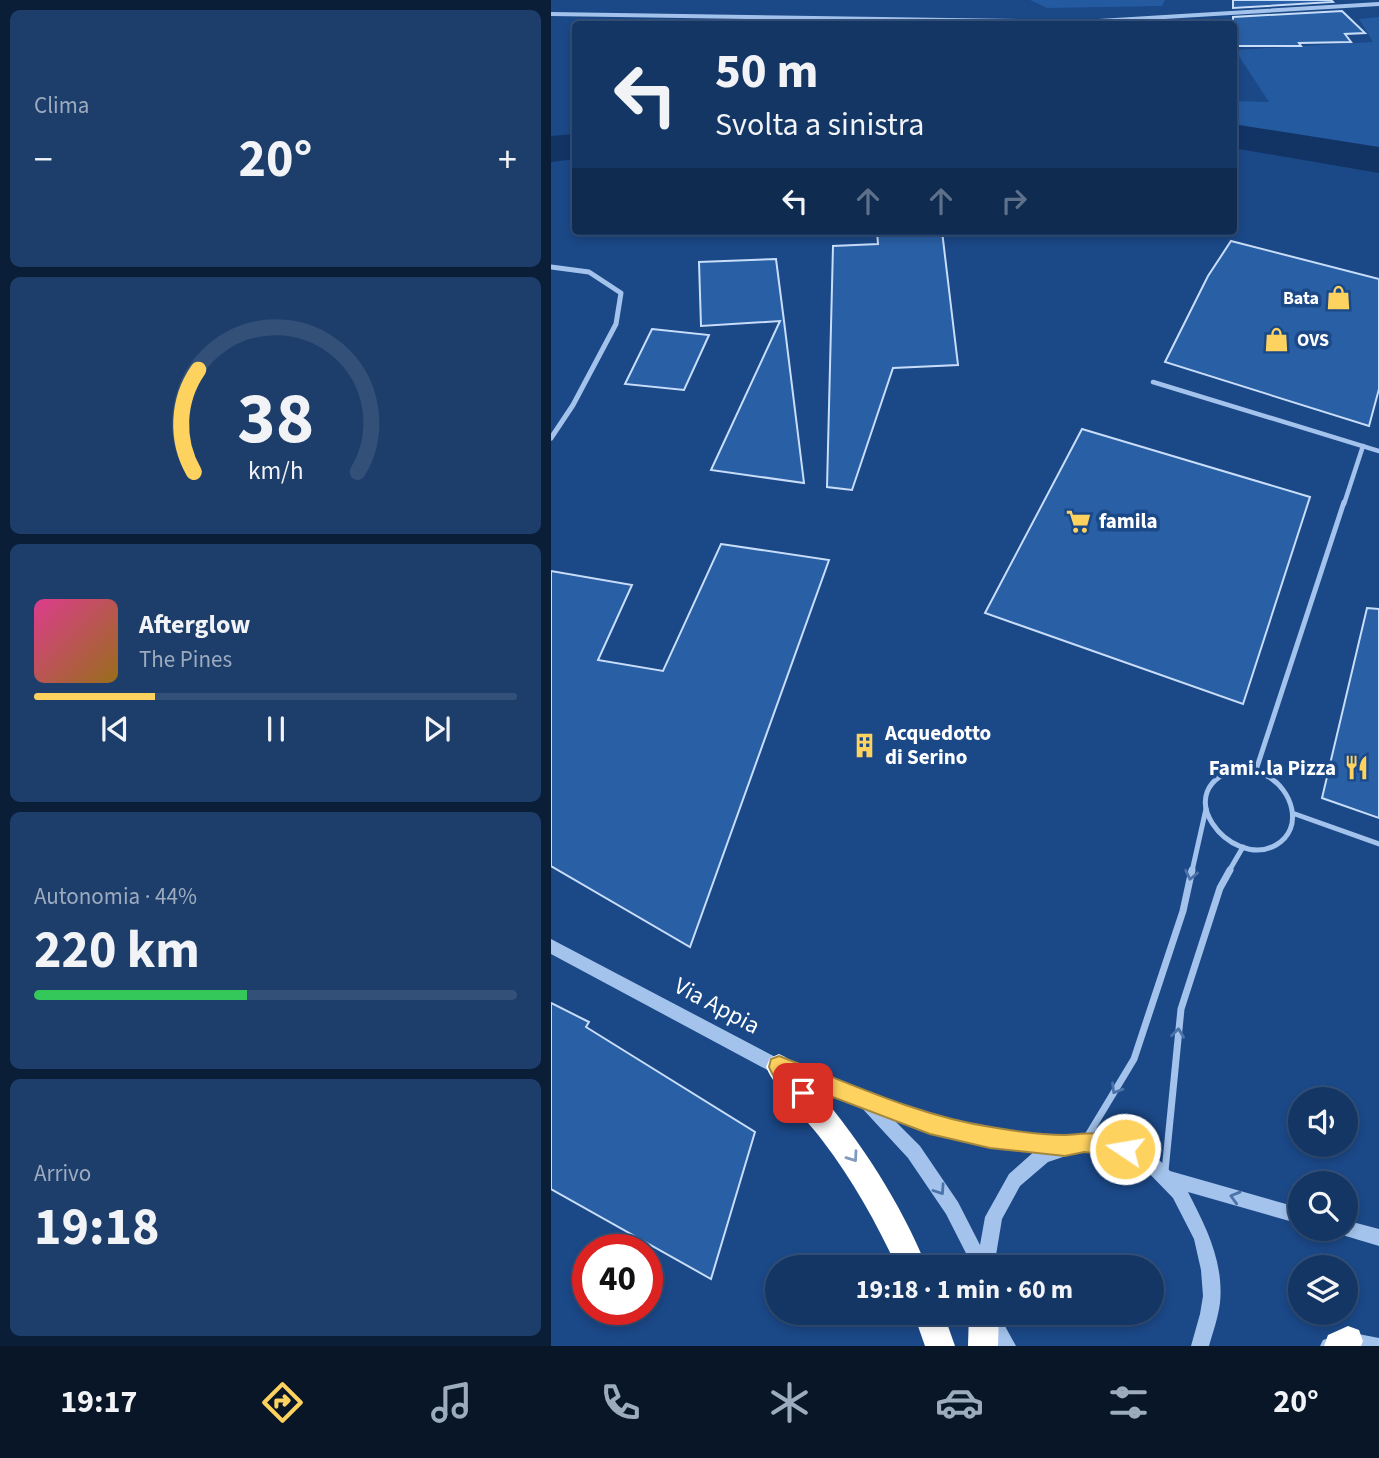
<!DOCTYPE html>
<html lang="it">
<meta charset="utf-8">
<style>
body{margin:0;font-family:"Source Sans 3",sans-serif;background:#1d3e6b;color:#f1f3f6;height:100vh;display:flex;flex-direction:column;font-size:26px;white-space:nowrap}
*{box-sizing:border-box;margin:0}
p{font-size:23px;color:#9dabbf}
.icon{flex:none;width:38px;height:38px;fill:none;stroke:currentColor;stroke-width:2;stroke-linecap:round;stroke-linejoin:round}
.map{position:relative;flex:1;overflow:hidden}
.drawer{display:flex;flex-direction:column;gap:10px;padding:10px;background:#0b1e38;width:551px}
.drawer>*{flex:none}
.banner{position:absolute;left:21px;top:21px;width:665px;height:214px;border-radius:7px;box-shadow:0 4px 10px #0003,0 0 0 2px #335079;background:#143665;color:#f1f3f6;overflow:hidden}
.controls{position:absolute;left:737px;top:1087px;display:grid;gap:14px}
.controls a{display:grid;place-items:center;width:70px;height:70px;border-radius:50%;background:#143665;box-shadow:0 4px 10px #0003,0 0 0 2px #335079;font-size:35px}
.speed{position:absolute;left:21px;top:1234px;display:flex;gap:14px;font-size:35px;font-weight:700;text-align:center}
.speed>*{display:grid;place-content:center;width:91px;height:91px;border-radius:50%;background:#143665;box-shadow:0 4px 10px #0003,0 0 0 2px #335079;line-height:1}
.speed .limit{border:10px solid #d22;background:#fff;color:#111}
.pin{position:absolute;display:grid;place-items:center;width:60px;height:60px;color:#fff;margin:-30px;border-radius:14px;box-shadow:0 4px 10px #0006}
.me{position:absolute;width:77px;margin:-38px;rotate:282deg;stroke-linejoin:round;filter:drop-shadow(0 0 5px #0008)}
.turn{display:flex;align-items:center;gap:24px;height:147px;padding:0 28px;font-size:32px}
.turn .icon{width:91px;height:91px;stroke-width:2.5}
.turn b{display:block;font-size:49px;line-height:60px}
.lanes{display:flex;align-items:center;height:66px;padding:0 28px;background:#0003;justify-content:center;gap:35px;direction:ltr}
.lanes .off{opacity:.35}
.big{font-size:52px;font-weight:700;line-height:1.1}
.drawer .widget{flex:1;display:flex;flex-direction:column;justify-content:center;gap:10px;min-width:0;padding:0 24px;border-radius:10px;background:#1d3e6b}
.drawer .dial{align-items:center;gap:0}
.dial svg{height:182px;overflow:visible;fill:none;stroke:#335079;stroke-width:7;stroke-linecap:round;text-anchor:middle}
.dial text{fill:#f1f3f6;stroke:none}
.song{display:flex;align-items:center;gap:21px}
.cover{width:84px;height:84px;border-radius:10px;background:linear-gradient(135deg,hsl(330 70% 55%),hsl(40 70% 35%))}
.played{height:7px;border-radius:4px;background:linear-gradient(90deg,#fed25f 25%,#335079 25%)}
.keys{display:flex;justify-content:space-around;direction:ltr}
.heat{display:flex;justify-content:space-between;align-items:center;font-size:38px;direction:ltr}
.charge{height:10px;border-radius:5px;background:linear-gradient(90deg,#34c759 44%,#335079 0)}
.trip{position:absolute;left:214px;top:1255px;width:399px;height:70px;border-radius:35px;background:#143665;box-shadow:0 4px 10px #0003,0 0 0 2px #335079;font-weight:700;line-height:70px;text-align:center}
.dock{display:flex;height:112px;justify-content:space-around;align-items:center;background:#081628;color:#9dabbf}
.dock .icon{width:49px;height:49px}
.dock .active{color:#fed25f}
.dock b{font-size:32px;color:#f1f3f6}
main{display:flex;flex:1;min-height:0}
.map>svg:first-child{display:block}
.green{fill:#245aa0}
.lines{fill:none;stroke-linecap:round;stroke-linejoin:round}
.river{fill:#123465;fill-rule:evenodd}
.building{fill:#295fa5;stroke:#c8ddf9;stroke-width:2}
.service-far2{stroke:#a3c3ec;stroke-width:4.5}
.service-far1{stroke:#a3c3ec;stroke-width:5}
.service{stroke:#a3c3ec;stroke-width:7}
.minor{stroke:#a3c3ec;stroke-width:5}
.tertiary{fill:#a3c3ec;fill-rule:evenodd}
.motorway{fill:#fff;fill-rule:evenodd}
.oneway{stroke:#4b73aa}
.oneway2{stroke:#829abd}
.route{fill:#fed25f;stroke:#a5883e;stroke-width:2}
.labels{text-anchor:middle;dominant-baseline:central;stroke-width:7;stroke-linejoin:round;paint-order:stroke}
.far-poi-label{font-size:18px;font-weight:bold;fill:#fff;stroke:#1b4887;text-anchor:end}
.poi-label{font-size:21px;font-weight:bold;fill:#fff;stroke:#1b4887;text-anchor:start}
.near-street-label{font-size:24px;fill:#fff;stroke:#1b4887}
</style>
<main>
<section class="drawer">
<div class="widget"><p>Clima</p>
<div class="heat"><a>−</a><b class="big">20°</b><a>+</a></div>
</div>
<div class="widget dial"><svg viewBox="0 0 100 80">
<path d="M14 69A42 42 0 1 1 86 69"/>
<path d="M14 69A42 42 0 0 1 16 24" stroke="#fed25f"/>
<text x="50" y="56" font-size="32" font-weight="700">38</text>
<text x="50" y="72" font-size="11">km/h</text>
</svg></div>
<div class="widget">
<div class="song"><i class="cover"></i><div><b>Afterglow</b><p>The Pines</p></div></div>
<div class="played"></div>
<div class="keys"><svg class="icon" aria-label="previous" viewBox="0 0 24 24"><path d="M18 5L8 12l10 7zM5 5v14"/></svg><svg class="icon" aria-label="pause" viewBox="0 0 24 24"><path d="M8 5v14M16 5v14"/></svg><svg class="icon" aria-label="next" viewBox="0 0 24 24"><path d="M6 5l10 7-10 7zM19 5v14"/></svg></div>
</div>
<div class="widget"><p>Autonomia · 44%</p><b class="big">220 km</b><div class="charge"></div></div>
<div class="widget"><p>Arrivo</p><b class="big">19:18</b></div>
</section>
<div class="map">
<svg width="828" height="1346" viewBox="0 0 828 1346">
<rect width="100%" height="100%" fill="#1b4887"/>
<g class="green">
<path d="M479,0H614L611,6L496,8Z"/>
<path d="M828,17V160L683,136L682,101L718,102L684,50L822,42L808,19Z"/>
</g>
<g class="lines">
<g class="river">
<path d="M682,124L828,147V173L682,148Z"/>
<path d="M24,134V159L0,162V136Z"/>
</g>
</g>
<g class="building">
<path d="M682,0H780L782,2L682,8Z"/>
<path d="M791,11L814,33L794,34L800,42L748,43L750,46H682V17Z"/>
<path d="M326,231H391L407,365L342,368L301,490L276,487L282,246L327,244Z"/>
<path d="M680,241L828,279V389L818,426L614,362L657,276Z"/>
<path d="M225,259L233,321L253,483L160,470L229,321L150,326L148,262Z"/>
<path d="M101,329L158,335L133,390L74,384Z"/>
<path d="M531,429L759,497L692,704L434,613Z"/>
<path d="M170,544L278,560L139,947L0,866V571L81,585L47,660L112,671Z"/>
<path d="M816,608L828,609V818L771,798Z"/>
<path d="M0,1003L38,1022L35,1027L204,1132L160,1279L0,1189Z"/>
</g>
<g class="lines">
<g class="service-far2">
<path d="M602,382L828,451"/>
<path d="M793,504L812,446"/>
</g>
<g class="service-far1">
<path d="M690,768C698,770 708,772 716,776C741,789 754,828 725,845C680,871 612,787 690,768Z"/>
<path d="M705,770L793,502"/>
<path d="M744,814L828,844"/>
<path d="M641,871L655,809"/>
<path d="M678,871L692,847"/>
</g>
<g class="service">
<path d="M533,1142L583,1059L632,911L641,870"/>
<path d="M614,1171L630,1009L669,888L679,870"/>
</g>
<path class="minor" d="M0,267L38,272L70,293L65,324L22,405L0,438"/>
<g class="tertiary">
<path d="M828,2V6L531,24L0,16V12L531,20Z"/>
<path d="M0,939L232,1061L379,1115L439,1130L518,1139C545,1130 580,1141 603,1156C608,1159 614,1166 619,1171L749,1208V1224L637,1192C655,1227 673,1262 669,1303C667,1318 662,1332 658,1346H640L649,1314L652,1296L650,1270L643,1239L622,1198L592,1167L562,1154L527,1152L497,1162L469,1186L451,1219L443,1267H422L395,1214L357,1158L309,1106L222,1073L0,954ZM341,1118L379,1131L439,1146L485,1150L458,1174L434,1217L429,1245L407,1202L369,1146Z"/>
<path d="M794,1220L828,1229V1246L788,1234L786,1228H794Z"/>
<path d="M436,1312H450L455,1328L465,1346H446C439,1336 433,1324 436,1312Z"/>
<path d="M797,1332L828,1338V1346H769L772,1340Z"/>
</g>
<g class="motorway">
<path d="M228,1054C244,1060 255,1077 266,1090C311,1143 349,1202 376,1267H346C325,1222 301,1179 271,1140C255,1118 225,1091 215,1067L219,1058Z"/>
<path d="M362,1312H392L404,1346H374Z"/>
<path d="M418,1312H448L447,1346H417Z"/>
<path d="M797,1326L808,1330L812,1341L810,1346H773L777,1335Z"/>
</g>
</g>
<defs><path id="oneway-chevron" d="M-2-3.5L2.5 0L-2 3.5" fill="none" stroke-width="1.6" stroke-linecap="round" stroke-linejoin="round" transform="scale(1.75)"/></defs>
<g class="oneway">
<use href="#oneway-chevron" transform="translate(640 875) rotate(102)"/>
<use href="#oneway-chevron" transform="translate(627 1033) rotate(-83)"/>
<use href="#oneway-chevron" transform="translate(565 1089) rotate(121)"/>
<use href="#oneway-chevron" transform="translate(389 1190) rotate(56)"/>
<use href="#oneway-chevron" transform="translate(684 1197) rotate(-164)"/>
</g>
<use class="oneway2" href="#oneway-chevron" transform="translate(302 1157) rotate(55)"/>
<path class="route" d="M228,1056C296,1082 367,1116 440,1127C463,1131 490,1135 514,1135C543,1133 553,1130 581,1142L584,1149L581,1157L574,1160L560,1155L533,1152L514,1156L439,1148L379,1134L261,1089L259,1100L252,1103C238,1097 223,1080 218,1067L220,1059Z"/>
<defs>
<symbol id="shop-bare" viewBox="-9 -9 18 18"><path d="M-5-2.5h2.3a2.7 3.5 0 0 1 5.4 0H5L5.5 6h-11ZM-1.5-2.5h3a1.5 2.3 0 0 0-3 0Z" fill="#fed25f" stroke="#1b4887" stroke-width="2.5" paint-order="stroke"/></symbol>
<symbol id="supermarket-bare" viewBox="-9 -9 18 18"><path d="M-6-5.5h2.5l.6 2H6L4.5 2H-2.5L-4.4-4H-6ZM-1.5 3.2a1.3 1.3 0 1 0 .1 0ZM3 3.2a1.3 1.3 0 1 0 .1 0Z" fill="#fed25f" stroke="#1b4887" stroke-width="2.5" paint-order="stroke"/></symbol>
<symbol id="building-bare" viewBox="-9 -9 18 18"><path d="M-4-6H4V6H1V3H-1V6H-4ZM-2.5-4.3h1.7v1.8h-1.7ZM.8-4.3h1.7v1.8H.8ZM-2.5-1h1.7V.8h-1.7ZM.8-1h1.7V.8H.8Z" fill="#fed25f" stroke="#1b4887" stroke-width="2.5" paint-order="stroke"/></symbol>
<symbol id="restaurant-bare" viewBox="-9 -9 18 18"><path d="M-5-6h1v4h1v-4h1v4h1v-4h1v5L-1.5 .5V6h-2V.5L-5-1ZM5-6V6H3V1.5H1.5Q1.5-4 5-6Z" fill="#fed25f" stroke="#1b4887" stroke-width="2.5" paint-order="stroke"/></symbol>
</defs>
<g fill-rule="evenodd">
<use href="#shop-bare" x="770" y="280" width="35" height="35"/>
<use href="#shop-bare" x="708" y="322" width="35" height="35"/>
<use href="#supermarket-bare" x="510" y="504" width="35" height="35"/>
<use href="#building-bare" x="296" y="728" width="35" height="35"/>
<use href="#restaurant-bare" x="788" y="750" width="35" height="35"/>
</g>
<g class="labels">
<g class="far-poi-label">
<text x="768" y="298">Bata</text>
<text x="746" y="340" text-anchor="start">OVS</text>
</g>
<g class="poi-label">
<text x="548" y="521">famila</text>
<text x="334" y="733">Acquedotto<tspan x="334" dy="24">di Serino</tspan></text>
<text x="785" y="768" text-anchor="end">Fami..la Pizza</text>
</g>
<g class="near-street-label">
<text transform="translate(166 1006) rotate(28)">Via Appia</text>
</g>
</g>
</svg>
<div class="controls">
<a><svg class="icon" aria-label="sound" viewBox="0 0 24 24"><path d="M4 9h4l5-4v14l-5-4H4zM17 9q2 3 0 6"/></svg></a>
<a><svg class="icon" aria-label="search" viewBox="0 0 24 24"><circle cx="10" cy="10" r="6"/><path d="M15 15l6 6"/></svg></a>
<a><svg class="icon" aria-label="layers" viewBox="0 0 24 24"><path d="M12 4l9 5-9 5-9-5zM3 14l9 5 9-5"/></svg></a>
</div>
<div class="speed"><div class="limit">40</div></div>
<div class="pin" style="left:252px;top:1093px;background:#d93025"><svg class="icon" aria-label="arrive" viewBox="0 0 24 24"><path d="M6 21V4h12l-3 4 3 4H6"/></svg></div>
<svg class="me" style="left:574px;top:1149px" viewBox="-20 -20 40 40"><circle r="17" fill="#fed25f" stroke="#fff" stroke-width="3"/><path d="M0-11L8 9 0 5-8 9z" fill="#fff"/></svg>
<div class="trip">19:18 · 1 min · 60 m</div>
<div class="banner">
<div class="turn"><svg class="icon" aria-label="left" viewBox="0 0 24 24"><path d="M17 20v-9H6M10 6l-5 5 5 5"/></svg><div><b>50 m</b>Svolta a sinistra</div></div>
<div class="lanes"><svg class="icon" aria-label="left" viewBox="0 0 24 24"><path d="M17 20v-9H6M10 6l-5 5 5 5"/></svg><svg class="icon off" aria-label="ahead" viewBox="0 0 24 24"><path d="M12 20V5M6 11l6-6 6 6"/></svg><svg class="icon off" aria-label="ahead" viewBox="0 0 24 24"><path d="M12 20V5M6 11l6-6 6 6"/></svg><svg class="icon off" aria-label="right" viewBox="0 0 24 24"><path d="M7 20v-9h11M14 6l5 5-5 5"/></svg></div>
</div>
</div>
</main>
<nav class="dock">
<b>19:17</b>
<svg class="icon active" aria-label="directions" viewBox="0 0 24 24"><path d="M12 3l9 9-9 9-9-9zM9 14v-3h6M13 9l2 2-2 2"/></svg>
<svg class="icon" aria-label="music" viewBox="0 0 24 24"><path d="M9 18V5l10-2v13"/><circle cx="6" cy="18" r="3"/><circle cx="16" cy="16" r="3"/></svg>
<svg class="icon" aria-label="phone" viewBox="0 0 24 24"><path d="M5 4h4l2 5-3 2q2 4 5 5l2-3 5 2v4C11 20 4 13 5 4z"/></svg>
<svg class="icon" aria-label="climate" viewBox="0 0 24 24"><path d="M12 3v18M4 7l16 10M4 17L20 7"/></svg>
<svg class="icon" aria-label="car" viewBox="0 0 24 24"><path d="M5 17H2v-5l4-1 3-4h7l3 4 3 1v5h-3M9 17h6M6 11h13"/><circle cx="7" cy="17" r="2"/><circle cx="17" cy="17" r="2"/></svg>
<svg class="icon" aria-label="filters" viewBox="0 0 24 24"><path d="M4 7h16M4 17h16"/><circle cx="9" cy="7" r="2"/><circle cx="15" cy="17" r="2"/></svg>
<b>20°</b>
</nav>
